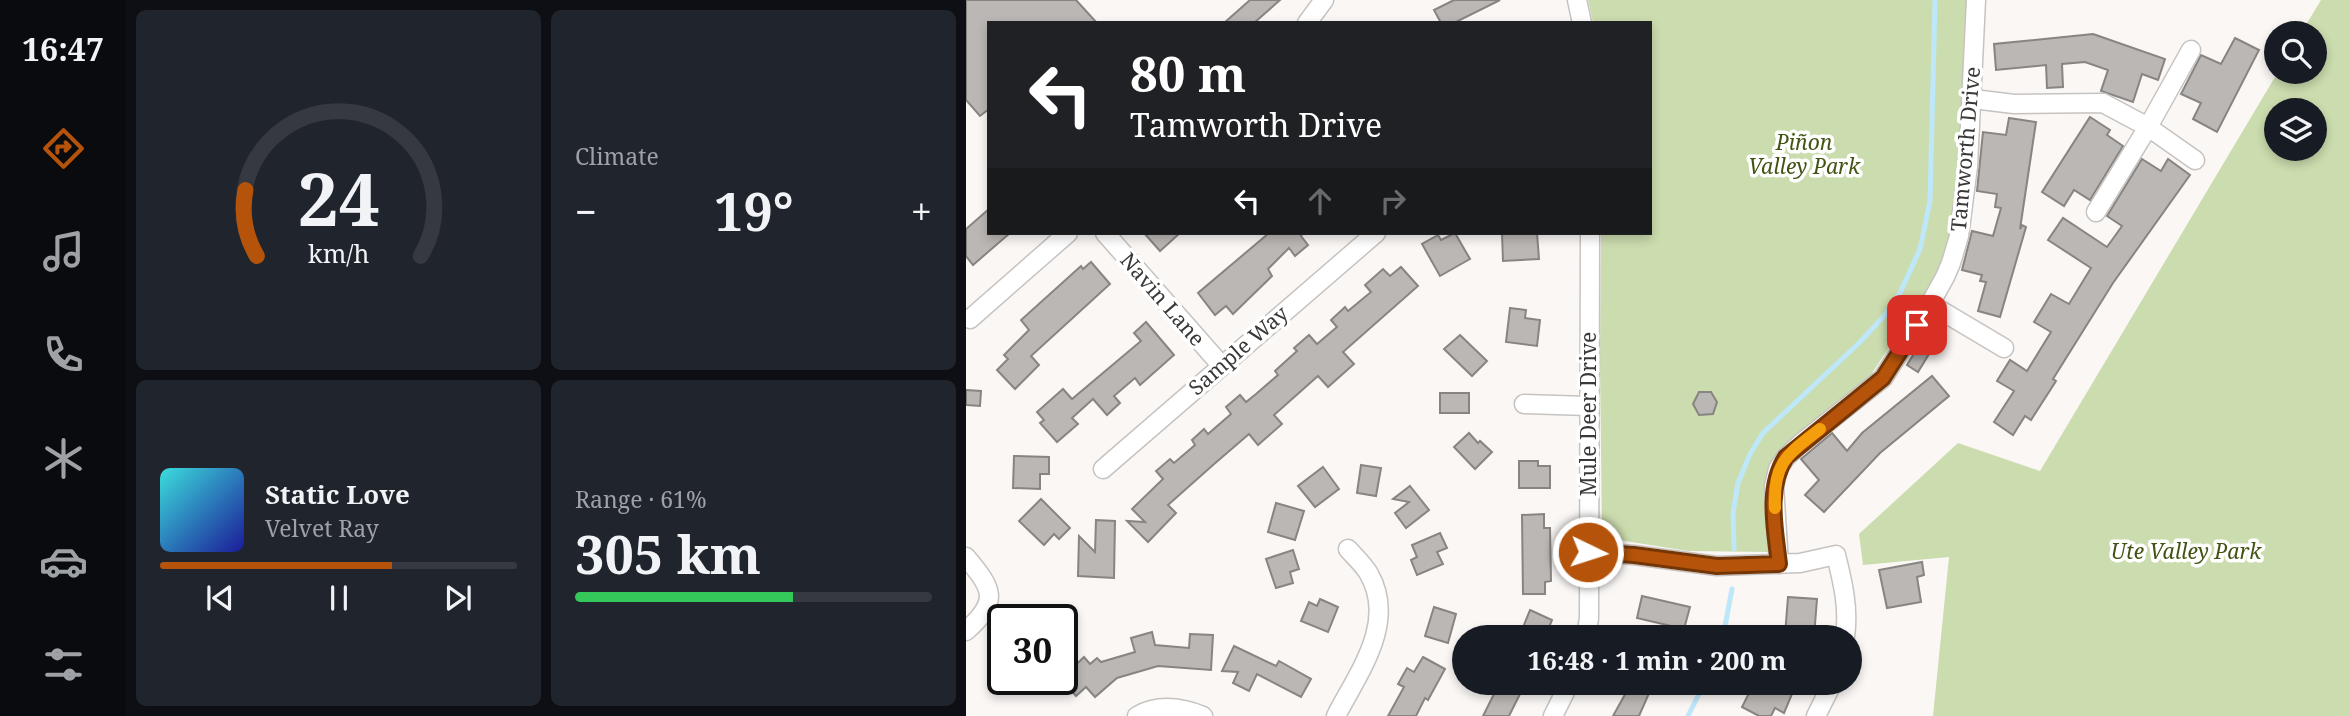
<!DOCTYPE html>
<meta charset="utf-8">
<style>
body{margin:0;font-family:"Noto Serif",serif;background:#20242c;color:#f1f3f6;height:100vh;display:flex;flex-direction:column;font-size:26px;white-space:nowrap}
*{box-sizing:border-box;margin:0}
p{font-size:23px;color:#9ea1a6}
.icon{flex:none;width:38px;height:38px;fill:none;stroke:currentColor;stroke-width:2;stroke-linecap:round;stroke-linejoin:round}
.map{position:relative;flex:1;overflow:hidden}
.side{display:flex;flex-direction:column;gap:10px;padding:10px;background:#0d0f14;width:840px}
.side>*{flex:none}
.top-card{position:absolute;left:21px;top:21px;width:665px;height:214px;border-radius:0px;box-shadow:0 4px 10px #0003;background:#202124;color:#fff;overflow:hidden}
.controls{position:absolute;left:1298px;top:21px;display:grid;gap:14px}
.controls a{display:grid;place-items:center;width:63px;height:63px;border-radius:50%;background:#171b24;box-shadow:0 4px 10px #0003;font-size:35px}
.speed{position:absolute;left:21px;top:604px;display:flex;gap:14px;font-size:35px;font-weight:700;text-align:center}
.speed>*{display:grid;place-content:center;width:91px;height:91px;border-radius:50%;background:#171b24;box-shadow:0 4px 10px #0003;line-height:1}
.speed .limit{border:4px solid #111;border-radius:10px;background:#fff;color:#111}
.pin{position:absolute;display:grid;place-items:center;width:60px;height:60px;color:#fff;margin:-30px;border-radius:14px;box-shadow:0 4px 10px #0006}
.me{position:absolute;width:77px;margin:-38px;rotate:94deg;stroke-linejoin:round;filter:drop-shadow(0 0 5px #0008)}
.turn{display:flex;align-items:center;gap:24px;height:147px;padding:0 28px;font-size:32px}
.turn .icon{width:91px;height:91px;stroke-width:2.5}
.turn b{display:block;font-size:49px;line-height:60px}
.lanes{display:flex;align-items:center;height:66px;padding:0 28px;background:#0003;justify-content:center;gap:35px;direction:ltr}
.lanes .off{opacity:.35}
.big{font-size:52px;font-weight:700;line-height:1.1}
.side .tile{flex:1;display:flex;flex-direction:column;justify-content:center;gap:10px;min-width:0;padding:0 24px;border-radius:10px;background:#20242c}
.side .dial{align-items:center;gap:0}
.dial svg{height:182px;overflow:visible;fill:none;stroke:#363941;stroke-width:7;stroke-linecap:round;text-anchor:middle}
.dial text{fill:#f1f3f6;stroke:none}
.song{display:flex;align-items:center;gap:21px}
.cover{width:84px;height:84px;border-radius:10px;background:linear-gradient(135deg,hsl(180 70% 55%),hsl(240 70% 35%))}
.played{height:7px;border-radius:4px;background:linear-gradient(90deg,#b45309 65%,#363941 65%)}
.keys{display:flex;justify-content:space-around;direction:ltr}
.heat{display:flex;justify-content:space-between;align-items:center;font-size:38px;direction:ltr}
.charge{height:10px;border-radius:5px;background:linear-gradient(90deg,#34c759 61%,#363941 0)}
.side .tiles{flex:1;display:grid;gap:10px;grid-template-columns:repeat(2,1fr)}
.trip{position:absolute;left:486px;top:625px;width:410px;height:70px;border-radius:35px;background:#171b24;box-shadow:0 4px 10px #0003;font-weight:700;line-height:70px;text-align:center}
main{display:flex;flex:1;min-height:0}
.dock{display:flex;flex-direction:column;width:126px;justify-content:space-around;align-items:center;background:#090b0e;color:#9ea1a6}
.dock .icon{width:49px;height:49px}
.dock .on{color:#b45309}
.dock b{font-size:32px;color:#f1f3f6}
.map>svg:first-child{display:block}
.green{fill:#cbdcae;fill-rule:evenodd}
.lines{fill:none;stroke-linecap:round;stroke-linejoin:round}
.stream{stroke:#bee8fa;stroke-width:5}
.building{fill:#bab7b4;stroke:#878482;stroke-width:2}
.minor-casing{stroke:#c6c3c1;stroke-width:21}
.minor{stroke:#fff;stroke-width:18}
.route-casing{stroke:#753606;stroke-width:18}
.route{stroke:#b45309;stroke-width:12}
.slow{stroke:#f59e0b;stroke-width:12}
.labels{text-anchor:middle;dominant-baseline:central;stroke-width:7;stroke-linejoin:round;paint-order:stroke}
.park-label{font-size:21px;font-style:italic;fill:#415414;stroke:#fff}
.street-label{font-size:21px;fill:#3a3938;stroke:#fff}
</style>
<main>
<nav class="dock">
<b>16:47</b>
<svg class="icon on" aria-label="directions" viewBox="0 0 24 24"><path d="M12 3l9 9-9 9-9-9zM9 14v-3h6M13 9l2 2-2 2"/></svg>
<svg class="icon" aria-label="music" viewBox="0 0 24 24"><path d="M9 18V5l10-2v13"/><circle cx="6" cy="18" r="3"/><circle cx="16" cy="16" r="3"/></svg>
<svg class="icon" aria-label="phone" viewBox="0 0 24 24"><path d="M5 4h4l2 5-3 2q2 4 5 5l2-3 5 2v4C11 20 4 13 5 4z"/></svg>
<svg class="icon" aria-label="climate" viewBox="0 0 24 24"><path d="M12 3v18M4 7l16 10M4 17L20 7"/></svg>
<svg class="icon" aria-label="car" viewBox="0 0 24 24"><path d="M5 17H2v-5l4-1 3-4h7l3 4 3 1v5h-3M9 17h6M6 11h13"/><circle cx="7" cy="17" r="2"/><circle cx="17" cy="17" r="2"/></svg>
<svg class="icon" aria-label="filters" viewBox="0 0 24 24"><path d="M4 7h16M4 17h16"/><circle cx="9" cy="7" r="2"/><circle cx="15" cy="17" r="2"/></svg>
</nav>
<section class="side">
<div class="tiles">
<div class="tile dial"><svg viewBox="0 0 100 80">
<path d="M14 69A42 42 0 1 1 86 69"/>
<path d="M14 69A42 42 0 0 1 9 40" stroke="#b45309"/>
<text x="50" y="56" font-size="32" font-weight="700">24</text>
<text x="50" y="72" font-size="11">km/h</text>
</svg></div>
<div class="tile"><p>Climate</p>
<div class="heat"><a>−</a><b class="big">19°</b><a>+</a></div>
</div>
<div class="tile">
<div class="song"><i class="cover"></i><div><b>Static Love</b><p>Velvet Ray</p></div></div>
<div class="played"></div>
<div class="keys"><svg class="icon" aria-label="previous" viewBox="0 0 24 24"><path d="M18 5L8 12l10 7zM5 5v14"/></svg><svg class="icon" aria-label="pause" viewBox="0 0 24 24"><path d="M8 5v14M16 5v14"/></svg><svg class="icon" aria-label="next" viewBox="0 0 24 24"><path d="M6 5l10 7-10 7zM19 5v14"/></svg></div>
</div>
<div class="tile"><p>Range · 61%</p><b class="big">305 km</b><div class="charge"></div></div>
</div>
</section>
<div class="map">
<svg width="1384" height="716" viewBox="0 0 1384 716">
<rect width="100%" height="100%" fill="#faf7f5"/>
<g class="green">
<path d="M622,0H1000V91L989,207L982,248L970,277L904,376L886,393L826,438L812,452L805,464L801,479L803,552L722,551L640,538L636,534L634,362L635,233H684V23H627Z"/>
<path d="M1355,0H1384V716H967L983,557L897,565L893,534L992,443L1074,471L1312,72H1349V33H1335ZM1311,110H1349V149H1311Z"/>
</g>
<g class="lines">
<g class="stream">
<path d="M768,549L767,513L772,483L784,454L797,433L893,343L919,315L934,293L954,249L964,201L969,0"/>
<path d="M757,637L766,589"/>
<path d="M722,716L739,682"/>
</g>
</g>
<g class="building">
<path d="M0,0H110L131,23H23V109L14,116L0,100Z"/>
<path d="M284,0H314L288,23H258Z"/>
<path d="M488,0H534L488,23H475L468,10Z"/>
<path d="M1127,34L1199,59L1192,80L1176,74L1167,102L1135,91L1142,70L1119,62L1096,64L1097,87L1081,88L1080,65L1030,70L1028,44Z"/>
<path d="M1269,38L1293,50L1251,132L1227,119L1235,103L1215,94L1235,55L1255,64Z"/>
<path d="M1124,117L1144,130L1141,135L1157,146L1124,200L1108,190L1098,206L1076,192Z"/>
<path d="M1043,118L1070,122L1054,229L1056,225L1060,227L1034,317L1012,311L1020,282L1014,281L1016,275L996,270L1006,231L1027,236L1035,208L1029,207L1031,194L1011,191L1017,132L1040,135Z"/>
<path d="M1176,159L1195,171L1202,159L1224,175L1147,283L1087,379L1090,381L1065,420L1059,416L1047,435L1028,422L1048,391L1031,381L1044,360L1061,371L1085,332L1068,322L1085,294L1103,304L1125,268L1082,240L1097,218L1141,247L1156,226L1141,216Z"/>
<path d="M23,209V233H44L7,265L0,256V229Z"/>
<path d="M178,233H214L194,251Z"/>
<path d="M303,233H337L335,236L342,245L329,256L323,248L302,269L306,276L267,314L260,306L249,315L232,293Z"/>
<path d="M489,233L504,259L474,276L456,244L472,235L475,240Z"/>
<path d="M536,233H571L573,259L537,261Z"/>
<path d="M125,262L144,284L65,356L73,365L49,389L31,370L42,359L38,355L63,330L55,320L115,266L117,269Z"/>
<path d="M435,267L452,286L377,352L388,364L362,387L352,376L308,415L316,424L292,445L283,434L247,465L202,505L210,513L182,542L161,521L179,522L166,509L197,479L190,471L204,459L208,463L229,445L226,440L238,429L242,434L265,414L260,407L274,395L280,402L290,394L312,375L309,371L331,351L328,348L343,335L351,344L371,327L365,320L379,307L382,311L405,292L399,285L417,269L424,276Z"/>
<path d="M544,308L560,310L559,318L574,320L571,346L540,342Z"/>
<path d="M180,322L208,355L174,385L169,378L148,396L154,403L141,415L127,399L106,418L112,424L91,442L74,423L78,420L71,412L97,389L106,399L175,341L168,333Z"/>
<path d="M494,335L521,361L506,376L478,349Z"/>
<path d="M955,342L966,349L952,372L941,365Z"/>
<path d="M966,376L983,396L914,453L858,512L839,495L853,480L835,459L866,433L881,451L896,433Z"/>
<path d="M0,390L15,391L14,406L0,405Z"/>
<path d="M733,392H745L751,402L747,414L733,415L727,404Z"/>
<rect x="474" y="393" width="29" height="20"/>
<path d="M503,433L512,443L514,441L526,452L509,469L488,447Z"/>
<path d="M48,456L83,457V474H74V489L47,488Z"/>
<path d="M553,461H572V466H584V488H553Z"/>
<path d="M395,465L415,468L410,496L391,493Z"/>
<path d="M357,467L373,489L349,507L332,486Z"/>
<path d="M444,486L463,510L440,528L429,513L443,502L427,499Z"/>
<path d="M75,499L104,528L93,539L88,534L78,545L53,521Z"/>
<path d="M310,503L338,511L329,540L302,532Z"/>
<path d="M578,514V528H584L585,581L579,582V594H557L556,515Z"/>
<path d="M130,520L149,521L148,578L112,576L113,536L129,552Z"/>
<path d="M474,533L481,548L471,552L477,564L451,575L445,560L451,557L446,545Z"/>
<path d="M327,550L333,569L324,572L327,583L310,588L300,559Z"/>
<path d="M956,562L958,575L951,577L955,602L921,608L913,570Z"/>
<path d="M676,596L724,607L718,629L671,618Z"/>
<path d="M822,597L851,599L848,637L819,635Z"/>
<path d="M354,599L372,607L362,632L335,621L343,602L351,606Z"/>
<path d="M468,607L490,614L482,643L459,636Z"/>
<path d="M564,610L586,620L579,637H553Z"/>
<path d="M186,632L189,645L223,648L224,634L247,635L245,670L192,666L151,678L129,697L120,687L110,696L95,679L118,657L124,664L131,658L135,662L169,652L165,638Z"/>
<path d="M268,646L310,666L313,661L345,679L335,697L291,674L283,691L267,683L272,672L256,671Z"/>
<path d="M457,657L479,669L462,700L459,698L450,716H422L438,687L432,684L441,668L448,672Z"/>
<path d="M534,682H560L543,716H517Z"/>
<path d="M666,682H688L673,716H647Z"/>
<path d="M793,682H831L818,713L809,708L805,716H793L776,707L785,689L789,691Z"/>
</g>
<g class="lines">
<defs>
<g id="minor">
<path d="M611,0L616,23"/>
<path d="M341,23L358,0"/>
<path d="M1007,99L1048,104L1137,103L1182,127L1229,160"/>
<path d="M1130,212L1182,127L1225,50"/>
<path d="M139,233L255,365"/>
<path d="M964,304L1038,348"/>
<path d="M4,319L102,233"/>
<path d="M558,404L622,406"/>
<path d="M137,469L410,233"/>
<path d="M622,552L668,555L751,566L834,563L870,555C877,583 883,608 879,637"/>
<path d="M0,557C27,589 34,601 0,631"/>
<path d="M813,564L808,486L812,469L820,457L834,444L917,378L964,304L979,277L985,263L993,236L1002,166L1010,0"/>
<path d="M620,637L623,618L624,233"/>
<path d="M171,716C192,704 215,707 237,716"/>
<path d="M370,716C392,673 431,623 403,574C398,565 389,557 382,549"/>
<path d="M587,716L604,682"/>
<path d="M850,716L867,682"/>
</g>
</defs>
<use href="#minor" class="minor-casing"/>
<use href="#minor" class="minor"/>
</g>
<g class="lines">
<defs>
<path id="route" d="M622,552L668,555L751,566L813,564C809,529 800,488 820,457L917,378L951,325"/>
</defs>
<use href="#route" class="route-casing"/>
<use href="#route" class="route"/>
<path class="slow" d="M809,508C807,462 821,455 854,429"/>
</g>
<g class="labels">
<g class="park-label">
<text x="838" y="142">Piñon<tspan x="838" dy="24">Valley Park</tspan></text>
<text x="1220" y="551">Ute Valley Park</text>
</g>
<g class="street-label">
<text transform="translate(999 149) rotate(-85)">Tamworth Drive</text>
<text transform="translate(197 299) rotate(49)">Navin Lane</text>
<text transform="translate(272 350) rotate(-41)">Sample Way</text>
<text transform="translate(622 414) rotate(-90)">Mule Deer Drive</text>
</g>
</g>
</svg>
<div class="controls">
<a><svg class="icon" aria-label="search" viewBox="0 0 24 24"><circle cx="10" cy="10" r="6"/><path d="M15 15l6 6"/></svg></a>
<a><svg class="icon" aria-label="layers" viewBox="0 0 24 24"><path d="M12 4l9 5-9 5-9-5zM3 14l9 5 9-5"/></svg></a>
</div>
<div class="speed"><div class="limit">30</div></div>
<div class="pin" style="left:951px;top:325px;background:#d93025"><svg class="icon" aria-label="arrive" viewBox="0 0 24 24"><path d="M6 21V4h12l-3 4 3 4H6"/></svg></div>
<svg class="me" style="left:622px;top:552px" viewBox="-20 -20 40 40"><circle r="17" fill="#b45309" stroke="#fff" stroke-width="3"/><path d="M0-11L8 9 0 5-8 9z" fill="#fff"/></svg>
<div class="trip">16:48 · 1 min · 200 m</div>
<div class="top-card">
<div class="turn"><svg class="icon" aria-label="left" viewBox="0 0 24 24"><path d="M17 20v-9H6M10 6l-5 5 5 5"/></svg><div><b>80 m</b>Tamworth Drive</div></div>
<div class="lanes"><svg class="icon" aria-label="left" viewBox="0 0 24 24"><path d="M17 20v-9H6M10 6l-5 5 5 5"/></svg><svg class="icon off" aria-label="ahead" viewBox="0 0 24 24"><path d="M12 20V5M6 11l6-6 6 6"/></svg><svg class="icon off" aria-label="right" viewBox="0 0 24 24"><path d="M7 20v-9h11M14 6l5 5-5 5"/></svg></div>
</div>
</div>
</main>
